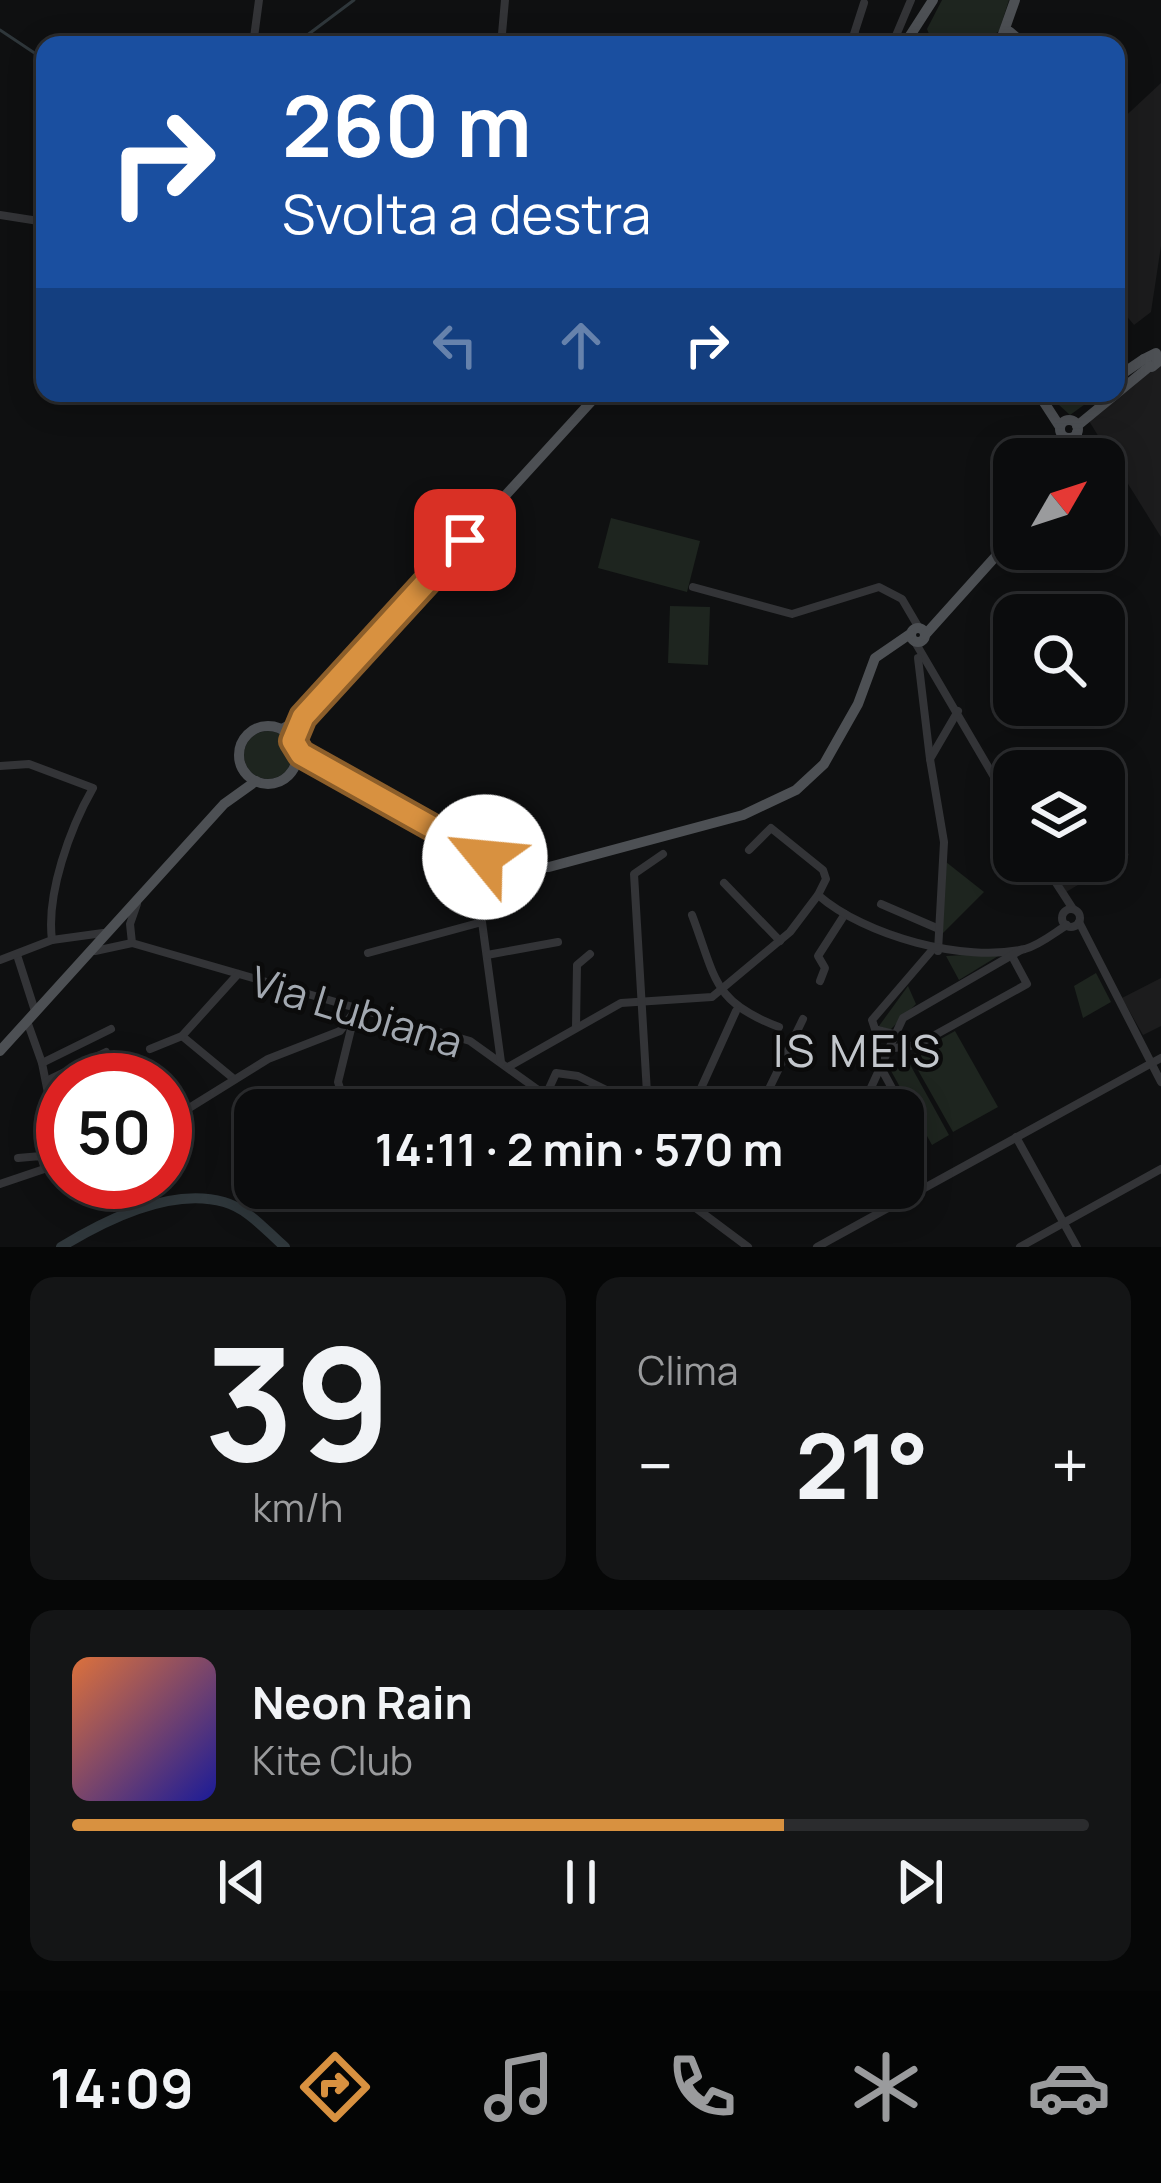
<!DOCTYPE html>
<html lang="it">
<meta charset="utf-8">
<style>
body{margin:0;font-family:Manrope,sans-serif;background:#141516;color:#f1f3f6;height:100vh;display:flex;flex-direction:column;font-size:45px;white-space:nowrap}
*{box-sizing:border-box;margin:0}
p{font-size:39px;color:#9a9b9d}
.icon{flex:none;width:66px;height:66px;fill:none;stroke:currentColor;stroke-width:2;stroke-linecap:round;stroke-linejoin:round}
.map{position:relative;height:1247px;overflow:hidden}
.details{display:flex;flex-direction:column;gap:30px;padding:30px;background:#060707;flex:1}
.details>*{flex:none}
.banner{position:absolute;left:36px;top:36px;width:1089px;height:366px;border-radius:24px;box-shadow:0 6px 30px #0003,0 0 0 3px #2b2c2e;background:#1a4fa0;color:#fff;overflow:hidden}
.needle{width:78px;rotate:51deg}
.tools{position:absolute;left:993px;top:438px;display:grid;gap:24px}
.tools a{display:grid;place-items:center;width:132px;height:132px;border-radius:24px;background:#0b0c0d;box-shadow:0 6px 30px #0003,0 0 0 3px #2b2c2e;font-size:60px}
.speed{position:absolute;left:36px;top:1053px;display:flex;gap:24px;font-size:60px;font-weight:700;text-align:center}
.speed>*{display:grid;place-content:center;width:156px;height:156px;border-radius:50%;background:#0b0c0d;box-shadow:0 6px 30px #0003,0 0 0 3px #2b2c2e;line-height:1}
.speed .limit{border:18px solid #d22;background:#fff;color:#111}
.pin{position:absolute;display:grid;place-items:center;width:102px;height:102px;color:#fff;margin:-51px;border-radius:24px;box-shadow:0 6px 18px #0006}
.me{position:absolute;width:132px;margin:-66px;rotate:298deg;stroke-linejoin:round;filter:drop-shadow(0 0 9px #0008)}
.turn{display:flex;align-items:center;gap:42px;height:252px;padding:0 48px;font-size:54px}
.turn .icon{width:156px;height:156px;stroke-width:2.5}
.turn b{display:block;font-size:84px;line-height:102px}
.lanes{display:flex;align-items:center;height:114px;padding:0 48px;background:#0003;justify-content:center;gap:60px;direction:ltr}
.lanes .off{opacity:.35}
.big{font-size:90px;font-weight:700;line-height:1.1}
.details .widget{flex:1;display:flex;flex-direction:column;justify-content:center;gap:18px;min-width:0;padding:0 42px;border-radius:24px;background:#141516}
.details .dial{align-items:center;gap:0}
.dial b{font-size:156px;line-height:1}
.song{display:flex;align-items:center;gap:36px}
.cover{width:144px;height:144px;border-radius:18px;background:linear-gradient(135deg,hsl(20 70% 55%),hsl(240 70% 35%))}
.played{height:12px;border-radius:6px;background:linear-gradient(90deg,#d89140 70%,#2b2c2e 70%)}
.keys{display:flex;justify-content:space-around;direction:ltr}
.heat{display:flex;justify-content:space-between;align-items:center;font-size:66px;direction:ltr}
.details .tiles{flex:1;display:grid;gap:30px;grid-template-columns:1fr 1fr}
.widget:last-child{grid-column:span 2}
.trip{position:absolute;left:234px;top:1089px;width:690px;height:120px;border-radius:24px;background:#0b0c0d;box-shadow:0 6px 30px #0003,0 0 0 3px #2b2c2e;font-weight:700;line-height:120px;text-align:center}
.dock{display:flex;height:192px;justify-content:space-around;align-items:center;background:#040505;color:#9a9b9d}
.dock .icon{width:84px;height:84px}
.dock .selected{color:#d89140}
.dock b{font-size:54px;color:#f1f3f6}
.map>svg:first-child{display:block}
.built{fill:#1c1c1d}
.green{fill:#1e251f}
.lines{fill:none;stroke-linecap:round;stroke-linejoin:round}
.stream{stroke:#2f373b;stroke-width:3}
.river{stroke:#2f373b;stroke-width:10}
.minor{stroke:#333437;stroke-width:8}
.major{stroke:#4d5054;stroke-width:10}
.route-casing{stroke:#8c5e2a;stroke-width:30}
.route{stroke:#d89140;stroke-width:21}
.labels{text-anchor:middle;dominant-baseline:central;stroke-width:9;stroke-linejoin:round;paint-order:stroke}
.street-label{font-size:42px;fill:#a2a8b0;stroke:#0b0b0b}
.neighbourhood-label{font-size:45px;letter-spacing:3px;fill:#c3c7cc;stroke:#0b0b0b}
</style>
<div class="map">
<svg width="1161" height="1247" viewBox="0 0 1161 1247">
<rect width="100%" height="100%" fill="#0f1011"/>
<g class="built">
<path d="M1161,83V246L1151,312L1134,325L1116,303V125Z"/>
<path d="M1161,361V537L1089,421Z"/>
<path d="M1104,810L1129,855L1066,892L1049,861H1104Z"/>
<path d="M1161,978V1026L1143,1035L1122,998Z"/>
</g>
<g class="green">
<path d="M942,0H1009L999,31L984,42L933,44L927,29Z"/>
<path d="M1046,393H1081L1088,402L1070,415Z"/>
<path d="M611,518L700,541L687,592L598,568Z"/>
<path d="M670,606L710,607L708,665L668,663Z"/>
<circle cx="268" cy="755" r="24"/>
<path d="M946,862L984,892L942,934Z"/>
<path d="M1003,953L959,980L946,956Z"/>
<path d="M1096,973L1111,1002L1083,1018L1074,986Z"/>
<path d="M908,986L916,1004L890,1030L879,1026Z"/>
<path d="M955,1031L998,1107L953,1132L910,1056Z"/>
<path d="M907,1059L949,1135L932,1145L890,1069Z"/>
</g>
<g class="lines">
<g class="stream">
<path d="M0,30L45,60"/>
<path d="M294,45L354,0"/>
</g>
<path class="river" d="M61,1247C105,1220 171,1187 224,1202C249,1209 266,1231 285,1247"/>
<g class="minor">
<path d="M864,3L854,34L869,45"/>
<path d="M253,45L259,0"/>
<path d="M501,45L505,0"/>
<path d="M892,45L911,0"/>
<path d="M0,215L45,222"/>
<path d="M693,587L792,614L879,587L902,599L919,628"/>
<path d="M915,642L1014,811"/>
<path d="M918,658L930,759"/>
<path d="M0,766L29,764L93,788C70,828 46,894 52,940"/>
<path d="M749,850L771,828L823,870L826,879L818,895"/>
<path d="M1042,861L1073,909"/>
<path d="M724,883L780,941"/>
<path d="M881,904L939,929"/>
<circle cx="1071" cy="918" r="9"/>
<path d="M692,915C716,978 712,1002 779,1027"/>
<path d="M1079,922L1161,1082"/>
<path d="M132,943L130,924L137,904"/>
<path d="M95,951L132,943L470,1041L566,1110"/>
<path d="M938,951L944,842L930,759L958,711"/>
<path d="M368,953L482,922L501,1062"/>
<path d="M17,955L35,1011"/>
<path d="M487,955L558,942"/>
<path d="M0,960L52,940L103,933"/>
<path d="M820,981L825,968L818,956L845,914"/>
<path d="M27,1021L42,1063L62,1163"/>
<path d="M576,1027L577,965L590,954"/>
<path d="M894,1034L875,1029L872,1020L933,949"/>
<path d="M182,1036L234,1079"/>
<path d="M150,1049L182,1036L238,974"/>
<path d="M887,1049L917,1045L1027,984L1012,956"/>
<path d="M42,1063L111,1029"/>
<path d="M508,1067L621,1003L712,997L790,932L818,895C865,936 964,963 1025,949C1040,945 1054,933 1067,925"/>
<path d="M881,1068L912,1125L903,1130"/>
<path d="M46,1081L106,1052"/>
<path d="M546,1095L556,1073L578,1076L647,1110"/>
<path d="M766,1095L803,1019"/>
<path d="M693,1106L736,1011"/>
<path d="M347,1110L338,1082L353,1021"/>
<path d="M648,1110L634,874L663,854"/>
<path d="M684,1110L744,1094L869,1092L903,1018L1021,950"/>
<path d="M165,1123L268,1059L340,1031L357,1008"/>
<path d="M1016,1137L1077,1247"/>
<path d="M18,1158L41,1156L45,1169"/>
<path d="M0,1184L62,1163"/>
<path d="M669,1188L748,1247"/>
<path d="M776,1188L781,1196L797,1188"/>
<path d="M817,1247L1161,1058"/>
<path d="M1020,1247L1161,1169"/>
</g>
<g class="major">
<path d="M1003,34L1015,0"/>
<path d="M904,45L933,0"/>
<path d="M995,45L1010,32L1025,45"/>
<path d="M1144,359L1156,353L1158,362L1152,367"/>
<path d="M1116,378L1144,359"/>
<path d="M1038,393L1060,427"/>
<circle cx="1069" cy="429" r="9"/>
<path d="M1077,426L1150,366"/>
<path d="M1077,432V459"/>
<circle cx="918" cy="635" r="7"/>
<path d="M925,635L1014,536"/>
<circle cx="268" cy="755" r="29"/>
<path d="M282,729L303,717L599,393"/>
<path d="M297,750L485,857L528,868L549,867L743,815L796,790L824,764L858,704L875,658L910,634"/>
<path d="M0,1051L224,804L256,781"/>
</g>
</g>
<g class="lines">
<defs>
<path id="route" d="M465,540L303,717L293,741L301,754L485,857"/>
</defs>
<use href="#route" class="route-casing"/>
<use href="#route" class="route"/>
</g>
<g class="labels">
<g class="street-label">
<text transform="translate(357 1011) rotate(17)">Via Lubiana</text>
</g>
<g class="neighbourhood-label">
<text x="858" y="1050">IS MEIS</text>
</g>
</g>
</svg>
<div class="tools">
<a><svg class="needle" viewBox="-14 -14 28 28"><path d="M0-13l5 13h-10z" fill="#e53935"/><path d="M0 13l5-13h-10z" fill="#9a9b9d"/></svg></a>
<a><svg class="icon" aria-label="search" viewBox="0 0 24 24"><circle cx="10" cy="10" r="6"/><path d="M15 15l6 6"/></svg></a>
<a><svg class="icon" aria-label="layers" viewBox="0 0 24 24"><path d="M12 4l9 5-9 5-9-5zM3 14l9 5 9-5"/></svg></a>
</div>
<div class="speed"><div class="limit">50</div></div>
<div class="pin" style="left:465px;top:540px;background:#d93025"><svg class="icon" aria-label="arrive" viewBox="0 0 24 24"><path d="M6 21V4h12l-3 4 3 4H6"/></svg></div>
<svg class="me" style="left:485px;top:857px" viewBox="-20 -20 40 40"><circle r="19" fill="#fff"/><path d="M0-13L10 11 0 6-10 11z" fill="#d89140"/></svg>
<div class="trip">14:11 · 2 min · 570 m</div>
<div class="banner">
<div class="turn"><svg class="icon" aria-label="right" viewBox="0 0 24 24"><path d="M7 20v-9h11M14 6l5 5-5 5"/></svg><div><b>260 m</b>Svolta a destra</div></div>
<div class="lanes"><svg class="icon off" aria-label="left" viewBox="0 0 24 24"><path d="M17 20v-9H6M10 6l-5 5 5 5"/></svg><svg class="icon off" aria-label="ahead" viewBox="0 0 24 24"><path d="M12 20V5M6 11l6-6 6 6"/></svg><svg class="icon" aria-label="right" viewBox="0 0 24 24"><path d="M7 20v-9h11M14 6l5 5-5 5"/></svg></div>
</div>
</div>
<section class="details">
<div class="tiles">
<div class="widget dial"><b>39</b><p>km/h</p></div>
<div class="widget"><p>Clima</p>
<div class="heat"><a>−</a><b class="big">21°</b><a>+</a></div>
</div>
<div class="widget">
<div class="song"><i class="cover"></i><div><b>Neon Rain</b><p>Kite Club</p></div></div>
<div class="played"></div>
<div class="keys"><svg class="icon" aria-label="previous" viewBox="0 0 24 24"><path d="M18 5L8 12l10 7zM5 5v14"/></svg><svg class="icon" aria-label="pause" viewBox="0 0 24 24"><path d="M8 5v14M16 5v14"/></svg><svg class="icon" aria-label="next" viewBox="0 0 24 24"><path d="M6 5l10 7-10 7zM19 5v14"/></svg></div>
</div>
</div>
</section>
<nav class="dock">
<b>14:09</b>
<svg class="icon selected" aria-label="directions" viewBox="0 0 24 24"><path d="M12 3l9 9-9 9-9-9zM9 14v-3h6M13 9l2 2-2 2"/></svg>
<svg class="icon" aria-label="music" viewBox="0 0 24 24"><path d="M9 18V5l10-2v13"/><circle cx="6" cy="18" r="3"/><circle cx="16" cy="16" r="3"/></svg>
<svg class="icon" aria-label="phone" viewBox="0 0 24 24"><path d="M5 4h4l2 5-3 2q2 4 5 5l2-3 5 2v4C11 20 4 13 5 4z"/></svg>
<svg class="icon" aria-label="climate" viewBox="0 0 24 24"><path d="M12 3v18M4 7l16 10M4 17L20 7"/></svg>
<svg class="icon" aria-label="car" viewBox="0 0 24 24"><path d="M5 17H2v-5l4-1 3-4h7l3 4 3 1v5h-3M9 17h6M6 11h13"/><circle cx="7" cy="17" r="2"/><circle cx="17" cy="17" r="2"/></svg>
</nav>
